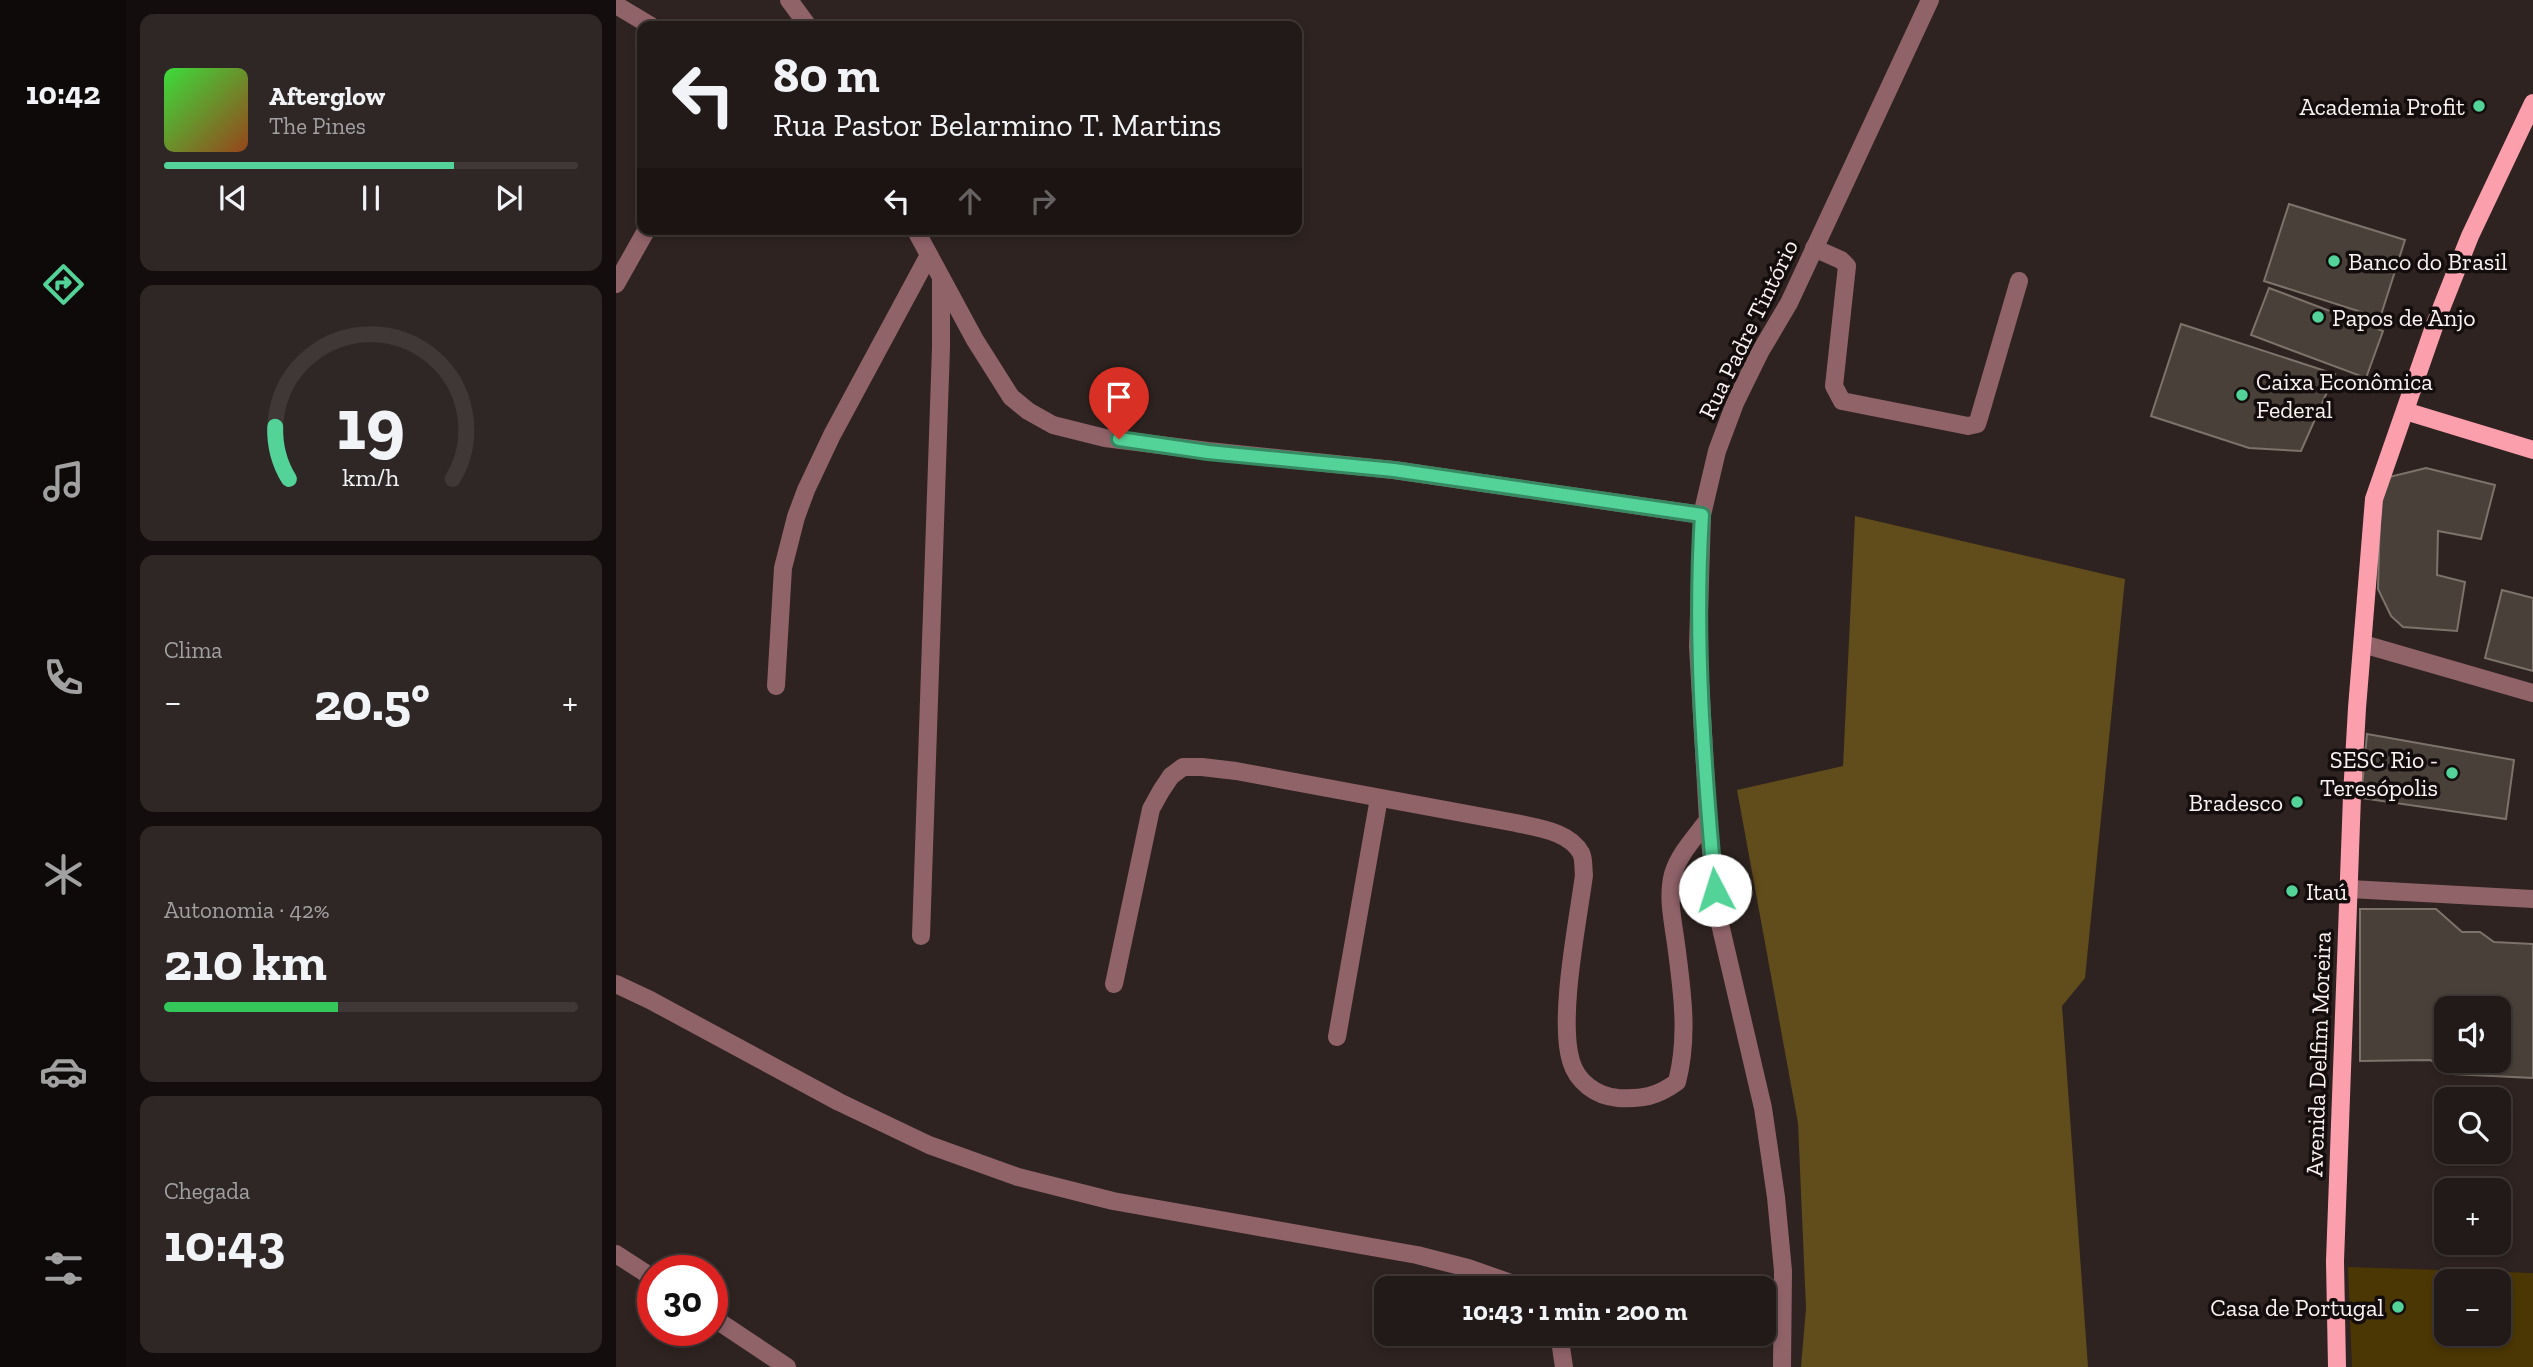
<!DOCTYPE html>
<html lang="pt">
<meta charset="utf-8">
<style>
body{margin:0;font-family:"Zilla Slab",serif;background:#2e2725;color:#f1f3f6;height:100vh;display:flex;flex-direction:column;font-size:26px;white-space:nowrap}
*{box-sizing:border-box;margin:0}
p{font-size:23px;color:#a2a1a2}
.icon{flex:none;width:38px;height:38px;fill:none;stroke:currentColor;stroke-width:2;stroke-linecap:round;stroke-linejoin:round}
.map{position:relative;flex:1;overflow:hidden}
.side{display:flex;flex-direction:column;gap:14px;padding:14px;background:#130e0d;width:490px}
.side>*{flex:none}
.banner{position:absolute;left:21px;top:21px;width:665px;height:214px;border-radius:14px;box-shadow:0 4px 10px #0003,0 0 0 2px #3f3837;background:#221a18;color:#f1f3f6;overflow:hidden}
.buttons{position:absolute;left:1818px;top:996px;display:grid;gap:14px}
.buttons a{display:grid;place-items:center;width:77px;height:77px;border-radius:14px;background:#221a18;box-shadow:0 4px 10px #0003,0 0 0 2px #3f3837;font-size:35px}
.speed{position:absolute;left:21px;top:1255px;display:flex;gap:14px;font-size:35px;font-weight:700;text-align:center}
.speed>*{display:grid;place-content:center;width:91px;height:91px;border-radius:50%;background:#221a18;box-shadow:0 4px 10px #0003,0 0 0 2px #3f3837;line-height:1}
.speed .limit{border:10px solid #d22;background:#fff;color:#111}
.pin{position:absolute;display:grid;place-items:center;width:60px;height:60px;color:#fff;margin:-72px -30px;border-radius:50% 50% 50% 0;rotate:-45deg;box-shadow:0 0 7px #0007}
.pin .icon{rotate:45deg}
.me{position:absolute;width:77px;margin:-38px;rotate:355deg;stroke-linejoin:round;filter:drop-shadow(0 0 5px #0008)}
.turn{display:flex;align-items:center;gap:24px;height:147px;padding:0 21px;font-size:32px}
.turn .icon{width:91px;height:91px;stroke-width:2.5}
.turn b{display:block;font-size:49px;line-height:60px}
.lanes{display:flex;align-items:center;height:66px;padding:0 21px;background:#0003;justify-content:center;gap:35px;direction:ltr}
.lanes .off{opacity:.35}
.big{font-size:52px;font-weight:700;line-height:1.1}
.side .tile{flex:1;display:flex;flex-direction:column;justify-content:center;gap:10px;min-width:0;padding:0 24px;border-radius:14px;background:#2e2725}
.side .dial{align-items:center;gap:0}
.dial svg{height:182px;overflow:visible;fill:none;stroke:#3f3837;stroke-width:7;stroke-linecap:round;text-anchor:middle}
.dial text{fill:#f1f3f6;stroke:none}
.song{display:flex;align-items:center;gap:21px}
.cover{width:84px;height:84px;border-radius:10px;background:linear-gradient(135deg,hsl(120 70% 55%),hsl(20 70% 35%))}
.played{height:7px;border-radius:4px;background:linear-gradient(90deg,#53d397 70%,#3f3837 70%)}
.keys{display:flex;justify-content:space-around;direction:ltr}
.heat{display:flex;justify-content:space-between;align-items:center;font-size:38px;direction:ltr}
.charge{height:10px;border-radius:5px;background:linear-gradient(90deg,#34c759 42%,#3f3837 0)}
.trip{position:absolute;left:758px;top:1276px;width:402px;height:70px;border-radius:14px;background:#221a18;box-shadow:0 4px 10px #0003,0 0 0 2px #3f3837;font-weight:700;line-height:70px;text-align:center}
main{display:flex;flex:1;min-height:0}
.menu{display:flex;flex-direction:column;width:126px;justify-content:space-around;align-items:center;background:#0e0a0a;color:#a2a1a2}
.menu .icon{width:49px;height:49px}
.menu .selected{color:#53d397}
.menu b{font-size:32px;color:#f1f3f6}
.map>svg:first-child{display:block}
.green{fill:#4b3703;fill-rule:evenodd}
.forest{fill:#614c1b}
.building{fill:#494039;stroke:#7e736b;stroke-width:2;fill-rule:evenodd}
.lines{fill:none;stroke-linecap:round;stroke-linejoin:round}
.minor{stroke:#906369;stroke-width:18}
.major{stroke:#fc9fad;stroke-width:18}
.route-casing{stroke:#368962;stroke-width:18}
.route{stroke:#53d397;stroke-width:12}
.poi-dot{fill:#53d397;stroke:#130e0d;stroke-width:2.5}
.labels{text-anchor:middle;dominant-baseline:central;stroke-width:7;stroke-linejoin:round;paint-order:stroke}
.poi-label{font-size:24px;fill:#fbf3f1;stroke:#130e0d;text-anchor:end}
.street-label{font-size:24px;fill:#fbf3f1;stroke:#130e0d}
</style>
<main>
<nav class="menu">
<b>10:42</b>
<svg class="icon selected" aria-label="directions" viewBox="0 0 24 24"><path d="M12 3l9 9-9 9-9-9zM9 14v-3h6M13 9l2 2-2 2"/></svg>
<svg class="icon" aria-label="music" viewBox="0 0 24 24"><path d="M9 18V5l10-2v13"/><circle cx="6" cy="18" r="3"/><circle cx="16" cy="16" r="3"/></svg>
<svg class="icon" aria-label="phone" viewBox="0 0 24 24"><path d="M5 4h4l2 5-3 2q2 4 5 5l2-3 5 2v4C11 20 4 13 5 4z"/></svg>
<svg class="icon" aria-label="climate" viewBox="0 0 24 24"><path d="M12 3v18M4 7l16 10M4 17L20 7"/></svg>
<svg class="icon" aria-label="car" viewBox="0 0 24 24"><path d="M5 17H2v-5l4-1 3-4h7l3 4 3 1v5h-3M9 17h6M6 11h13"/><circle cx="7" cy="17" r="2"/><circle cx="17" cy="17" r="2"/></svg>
<svg class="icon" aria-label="filters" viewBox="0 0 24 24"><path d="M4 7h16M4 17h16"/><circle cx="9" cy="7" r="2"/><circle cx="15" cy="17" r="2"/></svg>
</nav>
<section class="side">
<div class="tile">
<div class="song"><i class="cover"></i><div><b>Afterglow</b><p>The Pines</p></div></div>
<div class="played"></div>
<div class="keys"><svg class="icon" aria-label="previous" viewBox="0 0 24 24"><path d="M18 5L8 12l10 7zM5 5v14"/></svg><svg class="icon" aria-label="pause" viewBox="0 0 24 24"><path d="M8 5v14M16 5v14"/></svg><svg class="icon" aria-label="next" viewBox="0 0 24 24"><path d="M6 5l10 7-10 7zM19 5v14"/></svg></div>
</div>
<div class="tile dial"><svg viewBox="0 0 100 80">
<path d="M14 69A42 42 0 1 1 86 69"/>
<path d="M14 69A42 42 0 0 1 8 46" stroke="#53d397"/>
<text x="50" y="56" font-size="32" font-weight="700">19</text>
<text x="50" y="72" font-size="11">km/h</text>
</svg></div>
<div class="tile"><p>Clima</p>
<div class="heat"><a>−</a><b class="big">20.5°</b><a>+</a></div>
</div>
<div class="tile"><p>Autonomia · 42%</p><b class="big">210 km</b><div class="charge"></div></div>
<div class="tile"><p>Chegada</p><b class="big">10:43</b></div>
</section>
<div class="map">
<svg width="1917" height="1367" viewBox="0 0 1917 1367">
<rect width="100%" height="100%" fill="#2e2320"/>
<path class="green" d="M1732,1267L1917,1273V1367H1736ZM1830,1281H1883V1334H1830Z"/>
<path class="forest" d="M1239,516L1509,579L1469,978L1446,1006L1472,1367H1185L1190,1308L1182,1123L1121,790L1227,766Z"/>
<g class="building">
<path d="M1673,204L1789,240L1764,318L1648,281Z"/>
<path d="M1653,288L1767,331L1750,378L1635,335Z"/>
<path d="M1565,324L1719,374L1685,451L1633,448L1535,416Z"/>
<path d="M1810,468L1879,485L1865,539L1822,531L1821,575L1849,582L1841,631L1787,627L1775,616L1762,589L1765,479Z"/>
<path d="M1886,590L1917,598V671L1869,658Z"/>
<path d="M1751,734L1898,760L1890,819L1745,798Z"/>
<path d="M1744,909H1820L1846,932H1864L1878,942L1917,944V1078L1836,1074L1814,1060L1744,1061ZM1830,1008H1883V1060H1830Z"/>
</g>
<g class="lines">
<g class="minor">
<path d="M173,0L192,26"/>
<path d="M0,5L35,26"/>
<path d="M299,229L359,340L395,397L412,411L437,425L489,438L592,451L778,470L1086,515"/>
<path d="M1198,248L1225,260L1231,266L1218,386L1226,401L1352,426L1361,424L1363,418L1403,281"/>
<path d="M0,284L31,229"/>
<path d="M1747,644L1917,693"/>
<path d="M160,686L167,568L180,517L190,490L216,435L313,255"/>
<path d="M1734,889L1917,899"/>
<path d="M305,936L325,347V278"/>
<path d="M0,984L34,1000L223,1102L313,1145L402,1177L497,1201L801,1255L852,1268L909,1288"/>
<path d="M498,984L535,809L545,791L555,776L567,767H586L620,771L900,823C921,828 953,831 965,853C968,858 967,868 968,875C962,921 942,1018 955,1061C961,1082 980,1096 1002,1098C1027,1099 1040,1097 1061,1082C1073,1036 1066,990 1060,944C1057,921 1051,897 1057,874C1063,854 1080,836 1092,820"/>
<path d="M721,1037L763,798"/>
<path d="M0,1254L37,1278"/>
<path d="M96,1317L171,1367"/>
<path d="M943,1334L948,1367"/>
<path d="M1166,1367L1167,1271L1160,1197L1147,1108L1101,911L1092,820L1082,646L1086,515L1101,451L1119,403L1144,352L1173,303L1314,0"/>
</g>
<g class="major">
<path d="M1789,411L1917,450"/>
<path d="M1721,1367L1719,1261L1736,796L1741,708L1758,499L1819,324L1854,236L1917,103"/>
</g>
</g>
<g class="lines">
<defs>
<path id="route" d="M503,439L592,452L778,470L1086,515C1078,640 1088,765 1099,890"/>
</defs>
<use href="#route" class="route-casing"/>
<use href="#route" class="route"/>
</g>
<g class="poi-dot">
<circle cx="1863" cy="106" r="7"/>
<circle cx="1718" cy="261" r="7"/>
<circle cx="1702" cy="317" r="7"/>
<circle cx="1626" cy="395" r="7"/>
<circle cx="1836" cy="773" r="7"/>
<circle cx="1681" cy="802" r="7"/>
<circle cx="1676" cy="891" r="7"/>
<circle cx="1782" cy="1307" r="7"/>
</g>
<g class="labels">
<g class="poi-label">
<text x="1849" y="106">Academia Profit</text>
<text x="1732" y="261" text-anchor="start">Banco do Brasil</text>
<text x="1716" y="317" text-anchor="start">Papos de Anjo</text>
<text x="1640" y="381" text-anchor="start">Caixa Econômica<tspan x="1640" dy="28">Federal</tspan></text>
<text x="1822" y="759">SESC Rio -<tspan x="1822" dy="28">Teresópolis</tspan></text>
<text x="1667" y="802">Bradesco</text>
<text x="1690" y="891" text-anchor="start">Itaú</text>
<text x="1768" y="1307">Casa de Portugal</text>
</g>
<g class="street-label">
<text transform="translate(1132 329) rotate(-64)">Rua Padre Tintório</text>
<text transform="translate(1702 1054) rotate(-88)">Avenida Delfim Moreira</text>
</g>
</g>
</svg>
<div class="buttons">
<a><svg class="icon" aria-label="sound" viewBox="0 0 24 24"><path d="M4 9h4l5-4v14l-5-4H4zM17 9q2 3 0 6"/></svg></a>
<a><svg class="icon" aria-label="search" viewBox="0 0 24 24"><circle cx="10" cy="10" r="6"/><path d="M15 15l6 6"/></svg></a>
<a>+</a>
<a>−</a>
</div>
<div class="speed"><div class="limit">30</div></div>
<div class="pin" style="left:503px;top:439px;background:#d93025"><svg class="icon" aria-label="arrive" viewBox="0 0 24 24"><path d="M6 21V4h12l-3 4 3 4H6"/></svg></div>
<svg class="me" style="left:1099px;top:890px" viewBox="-20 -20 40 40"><circle r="19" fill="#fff"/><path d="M0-13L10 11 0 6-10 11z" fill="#53d397"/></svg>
<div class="trip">10:43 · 1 min · 200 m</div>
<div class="banner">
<div class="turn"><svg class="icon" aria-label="left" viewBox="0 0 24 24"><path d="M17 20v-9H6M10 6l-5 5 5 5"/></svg><div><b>80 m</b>Rua Pastor Belarmino T. Martins</div></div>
<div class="lanes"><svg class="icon" aria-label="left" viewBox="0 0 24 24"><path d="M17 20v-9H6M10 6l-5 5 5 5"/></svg><svg class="icon off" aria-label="ahead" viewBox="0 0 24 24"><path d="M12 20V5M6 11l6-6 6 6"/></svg><svg class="icon off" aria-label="right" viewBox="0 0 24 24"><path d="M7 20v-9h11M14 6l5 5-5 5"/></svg></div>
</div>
</div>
</main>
